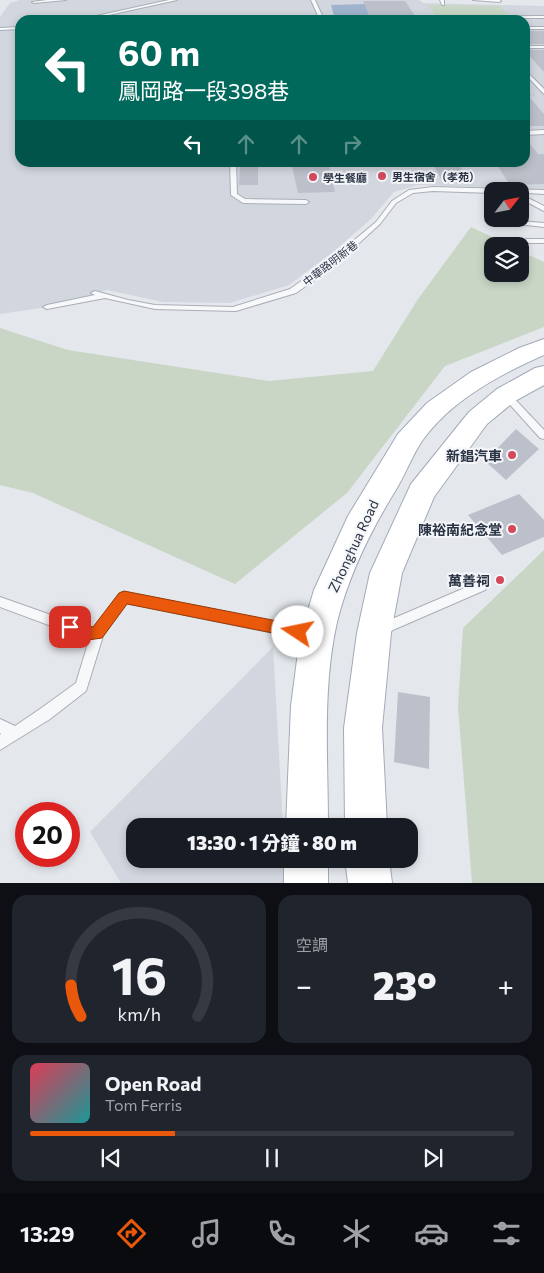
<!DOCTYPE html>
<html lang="zh-TW">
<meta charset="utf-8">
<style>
body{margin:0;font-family:Commissioner,"Noto Sans TC",sans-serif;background:#20242c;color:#f1f3f6;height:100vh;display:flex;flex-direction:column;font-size:19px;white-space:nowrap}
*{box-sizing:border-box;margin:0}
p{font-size:16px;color:#9ea1a6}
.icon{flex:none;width:28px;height:28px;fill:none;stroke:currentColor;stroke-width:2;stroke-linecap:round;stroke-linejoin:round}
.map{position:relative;height:883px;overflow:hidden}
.side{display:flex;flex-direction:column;gap:12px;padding:12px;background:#0d0f14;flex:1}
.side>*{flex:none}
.guide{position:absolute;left:15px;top:15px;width:515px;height:152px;border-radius:15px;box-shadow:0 2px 8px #0003;background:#00695c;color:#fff;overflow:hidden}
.needle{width:32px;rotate:58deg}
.fabs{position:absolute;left:484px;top:182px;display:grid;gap:10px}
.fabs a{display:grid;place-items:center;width:45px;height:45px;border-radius:10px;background:#171b24;box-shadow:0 2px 8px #0003;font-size:25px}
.speed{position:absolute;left:15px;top:802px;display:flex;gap:10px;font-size:25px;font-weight:700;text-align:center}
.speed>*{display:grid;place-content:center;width:65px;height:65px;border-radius:50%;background:#171b24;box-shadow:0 2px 8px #0003;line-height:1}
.speed .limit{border:8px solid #d22;background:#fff;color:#111}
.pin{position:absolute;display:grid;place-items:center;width:42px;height:42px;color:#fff;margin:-21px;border-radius:10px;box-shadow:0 2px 8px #0006}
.me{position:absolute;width:55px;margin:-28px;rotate:281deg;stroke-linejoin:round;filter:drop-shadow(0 0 4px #0008)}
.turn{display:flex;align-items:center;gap:18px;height:105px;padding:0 20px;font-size:22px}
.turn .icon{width:65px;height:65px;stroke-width:2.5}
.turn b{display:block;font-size:35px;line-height:42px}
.lanes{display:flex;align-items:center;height:48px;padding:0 20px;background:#0003;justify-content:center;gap:25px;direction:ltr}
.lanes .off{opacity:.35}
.big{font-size:38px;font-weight:800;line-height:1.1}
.side .tile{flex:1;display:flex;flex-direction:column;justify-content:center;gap:8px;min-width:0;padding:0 18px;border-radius:15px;background:#20242c}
.side .dial{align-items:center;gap:0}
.dial svg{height:130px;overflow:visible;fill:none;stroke:#363941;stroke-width:7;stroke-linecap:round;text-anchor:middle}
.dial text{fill:#f1f3f6;stroke:none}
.song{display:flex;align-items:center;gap:15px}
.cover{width:60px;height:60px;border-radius:8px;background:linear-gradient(135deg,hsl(350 70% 55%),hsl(180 70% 35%))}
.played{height:5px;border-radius:2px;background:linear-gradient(90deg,#ea580c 30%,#363941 30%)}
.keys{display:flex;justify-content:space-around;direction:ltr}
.heat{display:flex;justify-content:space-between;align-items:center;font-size:28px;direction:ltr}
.side .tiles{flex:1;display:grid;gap:12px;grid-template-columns:1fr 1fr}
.tile:last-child{grid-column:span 2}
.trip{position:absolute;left:126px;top:818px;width:292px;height:50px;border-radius:15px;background:#171b24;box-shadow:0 2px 8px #0003;font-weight:800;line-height:50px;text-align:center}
.tab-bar{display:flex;height:80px;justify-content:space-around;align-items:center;background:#090b0e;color:#9ea1a6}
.tab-bar .icon{width:35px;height:35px}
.tab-bar .current{color:#ea580c}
.tab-bar b{font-size:22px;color:#f1f3f6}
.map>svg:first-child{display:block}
.built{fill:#d2d6de;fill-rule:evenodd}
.green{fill:#c9d6c5}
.water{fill:#9fb4cc}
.building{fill:#bbc0ca}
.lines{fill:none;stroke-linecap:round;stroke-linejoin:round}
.lane-casing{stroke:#a9aeb7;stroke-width:2}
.primary-casing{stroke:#a3abb8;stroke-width:2}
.path{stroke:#c2c5cb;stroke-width:2;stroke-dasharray:2 2;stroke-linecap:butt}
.lane{fill:#f7f8fa;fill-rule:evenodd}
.primary{fill:#fff;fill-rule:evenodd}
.route{fill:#ea580c;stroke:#983908}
.poi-dot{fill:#d1495b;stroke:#f4f6f9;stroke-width:2}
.labels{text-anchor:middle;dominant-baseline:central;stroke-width:4;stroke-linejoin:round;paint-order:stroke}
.far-poi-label{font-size:11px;font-weight:bold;fill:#2b3445;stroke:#f4f6f9;text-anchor:start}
.far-street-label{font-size:11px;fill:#2b3445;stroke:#f4f6f9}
.poi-label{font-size:14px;font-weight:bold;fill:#2b3445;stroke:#f4f6f9;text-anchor:end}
.street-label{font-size:14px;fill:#2b3445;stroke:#f4f6f9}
</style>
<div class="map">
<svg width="544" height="883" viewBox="0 0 544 883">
<rect width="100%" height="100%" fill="#e4e7ec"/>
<g class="built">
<path d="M20,0H419L423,3L544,6V189L418,185L394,192L371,219L333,252L289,285L230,303L163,302L107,290L47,307L0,314V17L10,3ZM20,20H525V162H20Z"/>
<path d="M273,647L283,826H135V859H284L285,883H121L90,832Z"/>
</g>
<g class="green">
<path d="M428,5L500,6L508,15L436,16Z"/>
<path d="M471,227L511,246H492V274H520V251L544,262V327L445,366L347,493L235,584L33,493L0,485V328L68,350L269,381L373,371L418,299Z"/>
<path d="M544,550V883H472L458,706L463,628Z"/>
</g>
<path class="water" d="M365,4L371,20H335L331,5Z"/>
<g class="building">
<path d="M363,1H405L418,20H371Z"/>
<rect x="525" y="31" width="19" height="13"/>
<path d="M525,50H544V72L525,51Z"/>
<path d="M525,92L544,114V126H525Z"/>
<path d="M525,138L538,154H544V184L510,185L495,162H525Z"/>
<path d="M240,162H258V185H239Z"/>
<path d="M291,162H328L335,192L298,193Z"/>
<path d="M432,162H458L466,178L441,179Z"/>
<path d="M516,429L539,449L506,480L485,461Z"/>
<path d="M519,494L544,520V537L502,555L468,515Z"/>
<path d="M398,692L430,697L429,769L394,762Z"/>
</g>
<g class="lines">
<defs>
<g id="lane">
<path d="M47,0H66L34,3L32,2Z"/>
<path d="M169,0H177L86,20H78Z"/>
<path d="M311,0H315L324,20H320Z"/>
<path d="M440,0H444V5H442Z"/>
<path d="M473,0H500L501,1L499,2Z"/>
<path d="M544,16V18H436L438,17Z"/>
<path d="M20,27V29L0,30V28Z"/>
<rect x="525" y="27" width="19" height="2"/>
<rect x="525" y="46" width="19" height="2"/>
<path d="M525,70L544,89V94L525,74Z"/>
<path d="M544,130V134L525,135V131Z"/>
<path d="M230,162H236L237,194L245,199L306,200L309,202L306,204L243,203L231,195Z"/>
<path d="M433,187L544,190V194L526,193L528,198L544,206V211L523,200L520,191H492V193L433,191L413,193L396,203L380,224L334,266L296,293L236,311L155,309L105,298L47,309L43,307L47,305L95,295L91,293L95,291L128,300L155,305L233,307L290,289L328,262L376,222L392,201L409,190Z"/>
<path d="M519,221L544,223V227L517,224L516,223Z"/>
<path d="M526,239H544V243H529L525,241Z"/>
<path d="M506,392L509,393L544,430V439L540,438L503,397L501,395L503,393Z"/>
<path d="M481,581L485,582L487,586L485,590L386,633L382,635L378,633L376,629L378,625Z"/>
<path d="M124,592L313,629L317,631L319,635L317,639L313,641L127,603L103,636L86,691L50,719L0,750V735L1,734L0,733V719L15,726L40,709L76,683L89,640L0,607V597L88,628H94L120,593Z"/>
</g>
<g id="primary">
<path d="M544,339V355C499,375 451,400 422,441C412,456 406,473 397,488C371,530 349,574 337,622C322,688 328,759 328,826H286L291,706L300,637L314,590L348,516L398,434L427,403L471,372L519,348Z"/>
<path d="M544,366V385L515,401L487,424L434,497L402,573L391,633L382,728L387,826H345L344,728L357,633L370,573L411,484L469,412L497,389L535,368Z"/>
<rect x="284" y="859" width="44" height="24"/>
<path d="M345,859H389L392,883H348Z"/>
</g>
</defs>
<use href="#lane" class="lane-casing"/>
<use href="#primary" class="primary-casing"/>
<path class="path" d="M525,95H534"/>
<use href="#lane" class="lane"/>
<use href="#primary" class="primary"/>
</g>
<path class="route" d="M124,591L298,625L303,627L305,632L303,636L298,638L127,604L102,638L88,640L65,632L63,627L65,623L70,621L93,627L119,593Z"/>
<g class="poi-dot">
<circle cx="382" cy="176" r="5"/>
<circle cx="313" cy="177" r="5"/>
<circle cx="512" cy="455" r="5"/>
<circle cx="512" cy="529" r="5"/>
<circle cx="500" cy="580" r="5"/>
</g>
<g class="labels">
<g class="far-poi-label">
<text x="392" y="176">男生宿舍（孝苑）</text>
<text x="323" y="177">學生餐廳</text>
</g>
<g class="far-street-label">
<text transform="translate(330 263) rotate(-38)">中華路明新巷</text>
</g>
<g class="poi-label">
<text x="502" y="455">新錩汽車</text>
<text x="502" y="529">陳裕南紀念堂</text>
<text x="490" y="580">萬善祠</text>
</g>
<g class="street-label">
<text transform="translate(353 546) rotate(-65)">Zhonghua Road</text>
</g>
</g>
</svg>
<div class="fabs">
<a><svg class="needle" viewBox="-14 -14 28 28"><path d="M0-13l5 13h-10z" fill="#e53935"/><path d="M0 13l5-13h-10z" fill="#9ea1a6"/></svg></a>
<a><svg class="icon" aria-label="layers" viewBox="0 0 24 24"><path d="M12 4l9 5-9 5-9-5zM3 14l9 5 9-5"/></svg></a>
</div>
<div class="speed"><div class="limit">20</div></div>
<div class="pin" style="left:70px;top:627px;background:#d93025"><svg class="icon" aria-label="arrive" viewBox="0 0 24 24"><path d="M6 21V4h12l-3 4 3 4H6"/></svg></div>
<svg class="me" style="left:298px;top:632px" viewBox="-20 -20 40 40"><circle r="19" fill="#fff"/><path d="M0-13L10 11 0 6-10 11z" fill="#ea580c"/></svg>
<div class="trip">13:30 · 1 分鐘 · 80 m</div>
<div class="guide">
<div class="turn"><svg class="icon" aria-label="left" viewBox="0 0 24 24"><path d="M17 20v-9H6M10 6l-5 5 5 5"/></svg><div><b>60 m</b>鳳岡路一段398巷</div></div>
<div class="lanes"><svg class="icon" aria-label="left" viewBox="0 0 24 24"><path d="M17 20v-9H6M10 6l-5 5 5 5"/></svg><svg class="icon off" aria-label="ahead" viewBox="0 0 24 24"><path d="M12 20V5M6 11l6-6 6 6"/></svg><svg class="icon off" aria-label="ahead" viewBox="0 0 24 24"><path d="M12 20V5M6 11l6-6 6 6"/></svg><svg class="icon off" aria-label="right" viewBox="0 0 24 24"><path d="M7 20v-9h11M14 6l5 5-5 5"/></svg></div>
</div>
</div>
<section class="side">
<div class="tiles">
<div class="tile dial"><svg viewBox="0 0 100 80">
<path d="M14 69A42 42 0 1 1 86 69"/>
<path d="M14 69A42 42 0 0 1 8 50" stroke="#ea580c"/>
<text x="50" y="56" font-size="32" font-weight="700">16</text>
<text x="50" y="72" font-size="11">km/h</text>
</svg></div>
<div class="tile"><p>空調</p>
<div class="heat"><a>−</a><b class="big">23°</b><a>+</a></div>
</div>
<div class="tile">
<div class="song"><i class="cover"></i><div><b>Open Road</b><p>Tom Ferris</p></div></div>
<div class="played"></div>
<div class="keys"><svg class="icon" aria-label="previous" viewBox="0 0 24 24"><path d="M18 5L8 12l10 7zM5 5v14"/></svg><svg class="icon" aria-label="pause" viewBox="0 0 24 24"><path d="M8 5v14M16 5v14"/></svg><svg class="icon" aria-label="next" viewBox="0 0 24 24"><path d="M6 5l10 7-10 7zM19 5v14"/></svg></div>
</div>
</div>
</section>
<nav class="tab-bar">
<b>13:29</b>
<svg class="icon current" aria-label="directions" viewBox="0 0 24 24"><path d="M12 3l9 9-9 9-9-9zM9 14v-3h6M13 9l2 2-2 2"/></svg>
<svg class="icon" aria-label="music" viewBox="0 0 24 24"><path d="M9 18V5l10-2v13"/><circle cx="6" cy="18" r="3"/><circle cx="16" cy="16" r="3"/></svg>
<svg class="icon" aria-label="phone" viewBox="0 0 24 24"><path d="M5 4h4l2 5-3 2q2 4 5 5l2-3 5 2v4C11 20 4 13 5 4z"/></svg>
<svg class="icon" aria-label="climate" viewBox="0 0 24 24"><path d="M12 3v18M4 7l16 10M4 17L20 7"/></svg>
<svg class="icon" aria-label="car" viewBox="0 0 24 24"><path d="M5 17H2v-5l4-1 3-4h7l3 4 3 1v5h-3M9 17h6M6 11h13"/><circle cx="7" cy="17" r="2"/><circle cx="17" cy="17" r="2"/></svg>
<svg class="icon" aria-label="filters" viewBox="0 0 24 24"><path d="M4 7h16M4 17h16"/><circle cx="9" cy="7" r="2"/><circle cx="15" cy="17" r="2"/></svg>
</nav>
